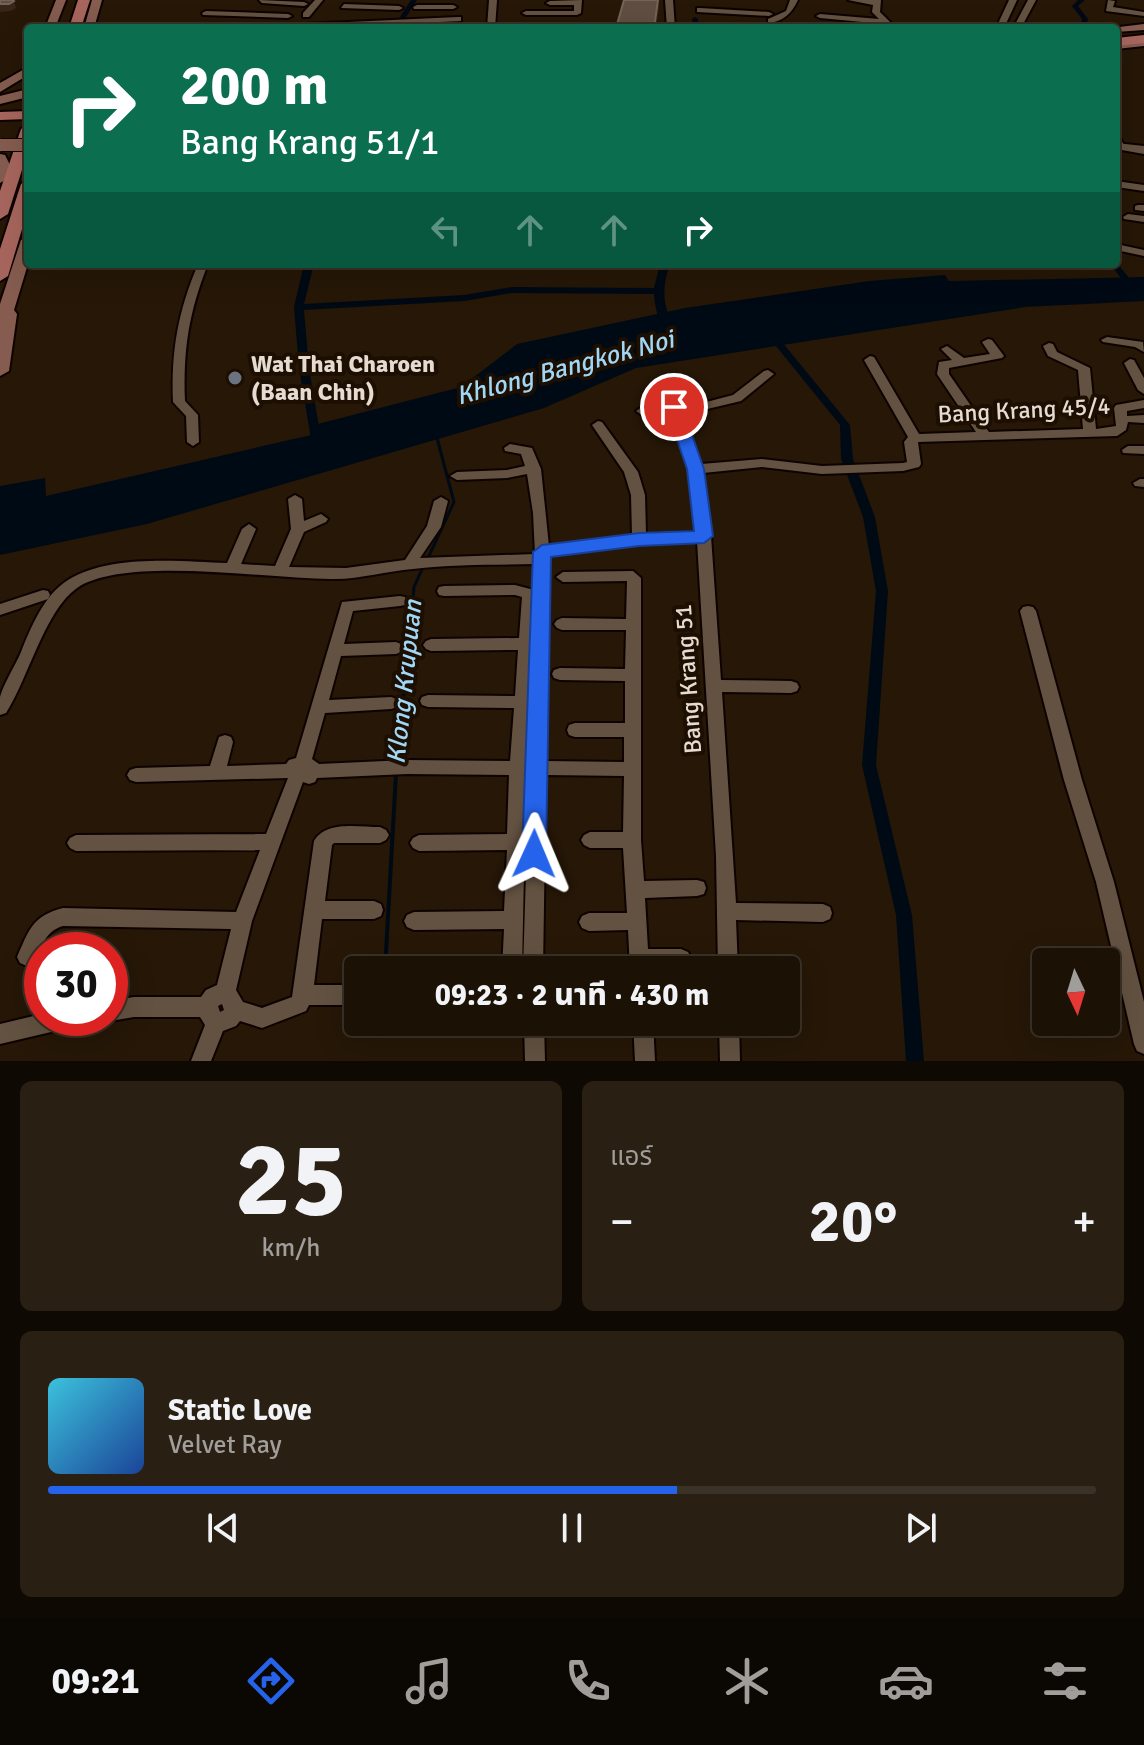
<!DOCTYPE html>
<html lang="th">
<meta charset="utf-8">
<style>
body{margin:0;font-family:Signika,"Noto Sans Thai",sans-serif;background:#291f13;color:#f1f3f6;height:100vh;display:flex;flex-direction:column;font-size:30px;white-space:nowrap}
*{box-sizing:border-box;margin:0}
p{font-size:26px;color:#a09d9a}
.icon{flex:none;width:44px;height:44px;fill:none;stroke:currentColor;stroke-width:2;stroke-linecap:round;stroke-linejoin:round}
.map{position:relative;height:1061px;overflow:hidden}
.panel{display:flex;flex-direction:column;gap:20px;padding:20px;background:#0f0903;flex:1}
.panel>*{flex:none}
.banner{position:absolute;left:24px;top:24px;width:1096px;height:244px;border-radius:8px;box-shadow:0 8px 32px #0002,0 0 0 2px #3a3127;background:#0b6e4f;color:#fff;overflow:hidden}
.needle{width:52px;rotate:176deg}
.fabs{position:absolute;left:1032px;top:948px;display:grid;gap:16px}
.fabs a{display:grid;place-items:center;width:88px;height:88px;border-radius:8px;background:#1c1105;box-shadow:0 8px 32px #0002,0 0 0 2px #3a3127;font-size:40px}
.speed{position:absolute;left:24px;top:932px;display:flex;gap:16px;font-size:40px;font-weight:700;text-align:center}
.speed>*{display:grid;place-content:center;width:104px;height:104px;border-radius:50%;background:#1c1105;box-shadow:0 8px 32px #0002,0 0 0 2px #3a3127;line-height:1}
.speed .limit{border:12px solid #d22;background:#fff;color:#111}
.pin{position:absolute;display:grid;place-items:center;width:68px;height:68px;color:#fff;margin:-34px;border:4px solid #fff;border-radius:50%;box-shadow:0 2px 8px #0007}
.me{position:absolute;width:88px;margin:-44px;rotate:1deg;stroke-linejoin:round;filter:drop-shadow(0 0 6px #0008)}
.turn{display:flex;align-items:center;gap:28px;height:168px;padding:0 24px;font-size:36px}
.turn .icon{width:104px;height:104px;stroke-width:2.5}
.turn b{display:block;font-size:56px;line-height:68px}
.lanes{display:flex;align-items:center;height:76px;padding:0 24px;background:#0003;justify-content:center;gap:40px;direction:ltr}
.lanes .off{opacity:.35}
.big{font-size:60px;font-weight:800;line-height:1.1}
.panel .tile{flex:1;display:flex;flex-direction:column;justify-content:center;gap:12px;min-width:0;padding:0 28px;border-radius:12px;background:#291f13}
.panel .dial{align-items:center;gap:0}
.dial b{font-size:104px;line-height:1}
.song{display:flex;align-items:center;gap:24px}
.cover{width:96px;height:96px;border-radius:12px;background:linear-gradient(135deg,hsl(190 70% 55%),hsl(220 70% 35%))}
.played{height:8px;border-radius:4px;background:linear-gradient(90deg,#2563eb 60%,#3a3127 60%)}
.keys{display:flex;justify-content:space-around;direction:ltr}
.heat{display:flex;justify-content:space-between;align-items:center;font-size:44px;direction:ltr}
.panel .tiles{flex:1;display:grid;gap:20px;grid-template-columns:1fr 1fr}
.tile:last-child{grid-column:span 2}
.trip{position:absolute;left:344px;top:956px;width:456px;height:80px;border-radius:8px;background:#1c1105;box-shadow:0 8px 32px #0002,0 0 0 2px #3a3127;font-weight:800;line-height:80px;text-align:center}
.dock{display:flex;height:128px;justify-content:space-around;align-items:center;background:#0b0702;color:#a09d9a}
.dock .icon{width:56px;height:56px}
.dock .current{color:#2563eb}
.dock b{font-size:36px;color:#f1f3f6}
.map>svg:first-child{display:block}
.water{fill:#000a14}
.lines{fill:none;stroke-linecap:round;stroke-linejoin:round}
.stream-far1{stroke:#000a14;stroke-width:3}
.stream{stroke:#000a14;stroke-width:4}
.canal{fill:#000a14;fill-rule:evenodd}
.minor-casing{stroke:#0e0300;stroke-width:4}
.tertiary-casing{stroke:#0e0300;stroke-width:4}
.secondary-casing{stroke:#0e0300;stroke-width:4}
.primary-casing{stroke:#0e0300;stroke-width:4}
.minor{fill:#635241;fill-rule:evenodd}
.tertiary{fill:#635241;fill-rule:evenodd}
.secondary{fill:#855c4f;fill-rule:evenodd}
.primary{fill:#a7665d;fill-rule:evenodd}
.secondary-bridge-casing{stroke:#0e0300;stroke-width:14;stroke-linecap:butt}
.secondary-bridge{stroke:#855c4f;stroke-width:12}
.shaded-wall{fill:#382718}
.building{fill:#5f4e41;stroke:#746457;stroke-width:2}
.route{fill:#2563eb;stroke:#184099;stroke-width:2}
.worship-dot{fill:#6b7280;stroke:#1c0e01;stroke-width:3}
.labels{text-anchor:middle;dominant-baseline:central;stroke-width:8;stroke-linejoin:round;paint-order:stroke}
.poi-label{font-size:24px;font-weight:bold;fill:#e5dbd1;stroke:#1c0e01;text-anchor:start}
.street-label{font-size:24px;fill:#e5dbd1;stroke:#1c0e01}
.water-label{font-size:26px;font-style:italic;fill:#a1d7f6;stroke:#1c0e01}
</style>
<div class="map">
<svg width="1144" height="1061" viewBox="0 0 1144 1061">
<rect width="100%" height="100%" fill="#261707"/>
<path class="water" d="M945,275L949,281L1144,277V301L1026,307L636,368L544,408L147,524L0,555V486L45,478L46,496L311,435L310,426L461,387L517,344L685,308L869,281Z"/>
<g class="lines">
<g class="stream-far1">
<path d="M428,558L454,502L437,438"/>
<path d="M405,684L414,587L424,565"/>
</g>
<g class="stream">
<path d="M397,763L405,682"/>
<path d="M385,970L396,774"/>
<path d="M383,1022V1034"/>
</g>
<g class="canal">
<path d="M411,0H417L399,28H393Z"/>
<path d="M1078,0H1085L1078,6L1088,19L1086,28H1080L1082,19L1072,6Z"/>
<path d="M695,17L698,19L699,28H693L692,19Z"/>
<path d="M1116,262L1136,286V290H1130L1110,264H1116Z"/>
<path d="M304,264H314L304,304L464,295L512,287L654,288L660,264H670C662,286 662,304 673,325L668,328C657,322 655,306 654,294L512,293L464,301L304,310L309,368L321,439L316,442L311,439L299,368L294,307Z"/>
<path d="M770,330L773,331L850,425L853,459L875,517L888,591L876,765L912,915L924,1061H906L896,915L862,765L876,591L863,517L841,459L840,425L767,335V331Z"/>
</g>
<defs>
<g id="minor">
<path d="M259,0L304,2L308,4L304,6L262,3Z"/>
<path d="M315,0H323L309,17H303V13Z"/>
<path d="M489,0H497L495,28H487Z"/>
<path d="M582,0L581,13L577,15H526L522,13L526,11H574V5H550L546,3L550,1Z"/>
<path d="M665,0H673L675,28H667Z"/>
<path d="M790,0H798C792,13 783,22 768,23V19L786,11Z"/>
<path d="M848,0H881L880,12L896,28H888L884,24L820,18L816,16L820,14L879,19L872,12L873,5Z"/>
<path d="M1009,0H1017L1004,28H996Z"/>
<path d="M1028,0H1036L1021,28H1013Z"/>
<path d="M1108,0L1115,1L1113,7L1144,12V16L1106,11Z"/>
<path d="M344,4L399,6L403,8L399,10L341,8Z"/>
<path d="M417,5H453L457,7L453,9H414L413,7Z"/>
<path d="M700,8L769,12L773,14L769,16L697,12V8Z"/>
<path d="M206,11L288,14L292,16L288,18L203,15L202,13Z"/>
<path d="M458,17H461V21L310,28H257L261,26Z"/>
<path d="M1116,135L1119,136L1125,147L1123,149L1116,148Z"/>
<path d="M1116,181L1144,185V191L1116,187Z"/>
<path d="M1138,205H1144V211L1135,210V206Z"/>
<path d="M1128,214L1144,216V222L1124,219L1123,217Z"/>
<path d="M1116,244L1144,250V256L1116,250Z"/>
<path d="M198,264H208C189,312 183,349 185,401L198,415L199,442L193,446L187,442L186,416L173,402C171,350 178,312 198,264Z"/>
<path d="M1107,337L1143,342L1144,352L1135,347L1103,342L1101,340Z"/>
<path d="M988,339L992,340L1004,356L1002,358L949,368V374L989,432L1083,429L1078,370L1048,356L1043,346L1049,343L1053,344L1057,352L1090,368L1096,429L1116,426L1114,408L1116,405L1144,400V408L1127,411V416L1144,415V423L1128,422L1126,430L1117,436L918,442L921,464L919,467L903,471L822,474L762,467L703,473L711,536L721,680L791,681L797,683L799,687L797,691L791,693L722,692L736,903L823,904L830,907L832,913L830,919L823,922L736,920L738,970H718L716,856L697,541L639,544L549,556L546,761L624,762V737H575L569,735L567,730L569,725L575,723H625V681L560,680L554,678L552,674L554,670L560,668L625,669L626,630H562L557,628L554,624L557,620L562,618L626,619L627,581L563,582L556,577L563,572L633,571L641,578V840L644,881L697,880L704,882L706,888L704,894L697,896L645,898L648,949H681L688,952L691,958L688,964L681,967H650V970H630L628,930L589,931L582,928L579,922L582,916L589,913H627L623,848H590L584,845L581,840L584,835L590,832H623L624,776L546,775L543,970H523L529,775H526L522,970H502L504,929L414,930L407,927L404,921L407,915L414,912L504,911L507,850L419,851L413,848L410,843L413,838L419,835L507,834L509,775L407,774L317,778L315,782L309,784L303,782L252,921L236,990L243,1002L262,1008L292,997L314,841C326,820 359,827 380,827L386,830L389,835L386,840L380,843H334L332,845L325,901H374L381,904L383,910L381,916L374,919H322L314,985H358V1005H309L306,1011L262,1028L240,1021L236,1026L223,1031L211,1061H191L205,1025L200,1017H134L110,1021L103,1018H110V1001L134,997H201L206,990L217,985L231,929L63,926C45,931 41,948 34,963L27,966L20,963L17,957C29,930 32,916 63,908L236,912L260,850L76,851L70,848L67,843L70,838L76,835L266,834L288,778L136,782L130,780L127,775L130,770L136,768L210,766L219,737L225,735L231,737L233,742L227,766L286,764L289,760L296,758L342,602L400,596L405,597L407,601L405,605L400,606L353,611L344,644L396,642L401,644L404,648L401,652L396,654L341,656L329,700L391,697L397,699L399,703L397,707L391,709L325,713L312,759L319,764L407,760L510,761L514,708L428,707L422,705L420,701L422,697L428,695L515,696L518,650L431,651L426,649L423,645L426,641L431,639L519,638L522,597L515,595L444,596L439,595L437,591L439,587L444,586L515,585L534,590L535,564C494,565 453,564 413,569C387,571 361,579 335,579C274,580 125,555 77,588C45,610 28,679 6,713L0,715C0,710 0,702 0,697C3,685 16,664 21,652C31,627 44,595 68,580C109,554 180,561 227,563L242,529L249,524L256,529L241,564L275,566L291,529L288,499L295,495L302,499L304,521L321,514L328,519L326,522L304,532L289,567L346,568L405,560L427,526L434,501L441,497L448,501L441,527L420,558L535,554L533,513L527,474L507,478L457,480L450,476L457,472L507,470L525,466L521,454L505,451L504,448L510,444L532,448L541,469L549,546L632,535L631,495L624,472L592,425L598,421L602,422L638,472L645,495L646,534L696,532L689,469L668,411L642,415L636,411L642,407L666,404L661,391L663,388H671L680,409L733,395L764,371L768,370L774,374L741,401L682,415L701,464L762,459L822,466L903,463L907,462L904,442L908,437L864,360L870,356L874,357L919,434L976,432L937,374L939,362L952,360L941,349L947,346L964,358L990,354L982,342ZM531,702L529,761H527ZM222,1004L224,1010L220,1012L218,1006Z"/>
<path d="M1130,359L1134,360L1144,378V394L1138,390L1124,363Z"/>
<path d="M1128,446H1144V454L1123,453L1122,450Z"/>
<path d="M1140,479H1144V487L1135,486L1133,483Z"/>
<path d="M43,590L48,591L50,595L48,599L0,615V604Z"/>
<path d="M1028,606L1033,607L1036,611L1082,780L1114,882L1144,1002V1054L1137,1051L1134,1044L1096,882L1064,780L1020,611L1023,607Z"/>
<path d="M42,1014V1018H78L75,1025L68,1028L0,1044V1024Z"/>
<path d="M524,1022H544L545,1061H525Z"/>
<path d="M633,1022H653L655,1061H635Z"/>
<path d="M719,1022H739L740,1061H720Z"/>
</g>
<path id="tertiary" d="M1116,143L1144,146V154L1116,149Z"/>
<g id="secondary">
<path d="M56,0H66L55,28H45Z"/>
<path d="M92,0H102L94,28H84Z"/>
<path d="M1144,24V30L1116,32V28H1111Z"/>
<path d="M1144,40V46L1116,49V43Z"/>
<path d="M28,67V75L0,92V83Z"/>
<path d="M28,89V97L0,104V96Z"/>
<path d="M0,154L5,155L11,167L7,179L0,183Z"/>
<path d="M28,236V264L14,310L17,314L9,371L0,376V304L21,240Z"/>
</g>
<g id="primary">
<path d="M78,0H90L81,28H69Z"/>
<path d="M1144,35V43L1116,46V38Z"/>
<path d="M28,111V119L0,120V112Z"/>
<path d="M28,125V151L8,214L0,219V191L21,129Z"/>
<path d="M28,180V209L8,276L0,281V249L21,184Z"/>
</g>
</defs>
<use href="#minor" class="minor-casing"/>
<use href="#tertiary" class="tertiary-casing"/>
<use href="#secondary" class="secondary-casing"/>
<use href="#primary" class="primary-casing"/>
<use href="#minor" class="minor"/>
<use href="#tertiary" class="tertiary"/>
<use href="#secondary" class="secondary"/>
<use href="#primary" class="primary"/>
<defs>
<path id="secondary-bridge" d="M1,145H28"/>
</defs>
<use href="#secondary-bridge" class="secondary-bridge-casing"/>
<use href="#secondary-bridge" class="secondary-bridge"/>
</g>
<g class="shaded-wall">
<path d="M658,0L659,8L656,28H654Z"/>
<path d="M14,1L16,8L11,11L0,12V4Z"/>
</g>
<g class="building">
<path d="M0,0H13L14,1L9,4H0Z"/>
<path d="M624,0H658L654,28H616Z"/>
</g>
<path class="route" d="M674,402L682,407L704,469L713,536L704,543L639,546L551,557L546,854L542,862L534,865L526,862L522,854L533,552L542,545L639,533L694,531L687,469L666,407Z"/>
<circle class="worship-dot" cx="235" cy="378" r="8"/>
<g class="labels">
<g class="poi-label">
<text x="251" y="364">Wat Thai Charoen<tspan x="251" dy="28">(Baan Chin)</tspan></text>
</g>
<g class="street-label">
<text transform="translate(1024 410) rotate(-3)">Bang Krang 45/4</text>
<text transform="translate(688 679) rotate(-94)">Bang Krang 51</text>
</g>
<g class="water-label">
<text transform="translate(565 368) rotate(-15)">Khlong Bangkok Noi</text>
<text transform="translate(405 682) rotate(-84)">Klong Krupuan</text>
</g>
</g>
</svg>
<div class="fabs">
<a><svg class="needle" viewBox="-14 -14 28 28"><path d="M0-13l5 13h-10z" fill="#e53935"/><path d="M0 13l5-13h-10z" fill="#a09d9a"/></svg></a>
</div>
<div class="speed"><div class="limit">30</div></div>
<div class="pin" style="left:674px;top:407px;background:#d93025"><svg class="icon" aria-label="arrive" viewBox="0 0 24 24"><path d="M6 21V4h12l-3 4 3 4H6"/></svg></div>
<svg class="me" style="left:534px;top:854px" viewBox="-20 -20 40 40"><path d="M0-17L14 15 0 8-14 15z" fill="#2563eb" stroke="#fff" stroke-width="4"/></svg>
<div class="trip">09:23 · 2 นาที · 430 m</div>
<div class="banner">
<div class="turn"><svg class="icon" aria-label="right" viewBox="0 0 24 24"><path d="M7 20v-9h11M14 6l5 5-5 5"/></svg><div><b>200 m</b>Bang Krang 51/1</div></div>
<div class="lanes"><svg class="icon off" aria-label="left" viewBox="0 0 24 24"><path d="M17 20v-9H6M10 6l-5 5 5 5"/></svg><svg class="icon off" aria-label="ahead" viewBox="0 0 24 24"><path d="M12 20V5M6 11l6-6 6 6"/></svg><svg class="icon off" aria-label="ahead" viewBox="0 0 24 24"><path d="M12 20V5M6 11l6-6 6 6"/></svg><svg class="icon" aria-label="right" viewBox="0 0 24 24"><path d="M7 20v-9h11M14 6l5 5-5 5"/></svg></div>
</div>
</div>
<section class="panel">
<div class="tiles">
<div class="tile dial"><b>25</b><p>km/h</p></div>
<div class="tile"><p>แอร์</p>
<div class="heat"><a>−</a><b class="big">20°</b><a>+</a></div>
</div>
<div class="tile">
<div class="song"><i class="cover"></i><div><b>Static Love</b><p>Velvet Ray</p></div></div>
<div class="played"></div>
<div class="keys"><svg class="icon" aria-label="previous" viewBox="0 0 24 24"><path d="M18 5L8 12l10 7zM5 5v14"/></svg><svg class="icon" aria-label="pause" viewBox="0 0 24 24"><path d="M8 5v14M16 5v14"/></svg><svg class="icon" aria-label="next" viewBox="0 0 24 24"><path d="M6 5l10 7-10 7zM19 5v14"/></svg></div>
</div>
</div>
</section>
<nav class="dock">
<b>09:21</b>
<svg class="icon current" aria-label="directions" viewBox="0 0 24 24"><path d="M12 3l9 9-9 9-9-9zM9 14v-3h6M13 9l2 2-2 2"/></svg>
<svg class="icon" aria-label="music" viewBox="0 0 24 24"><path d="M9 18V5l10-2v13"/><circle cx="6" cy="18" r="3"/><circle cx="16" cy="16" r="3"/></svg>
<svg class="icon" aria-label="phone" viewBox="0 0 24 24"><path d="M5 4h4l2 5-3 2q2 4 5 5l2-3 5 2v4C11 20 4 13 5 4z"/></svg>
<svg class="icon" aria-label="climate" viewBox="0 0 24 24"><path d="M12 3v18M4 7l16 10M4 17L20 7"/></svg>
<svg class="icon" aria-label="car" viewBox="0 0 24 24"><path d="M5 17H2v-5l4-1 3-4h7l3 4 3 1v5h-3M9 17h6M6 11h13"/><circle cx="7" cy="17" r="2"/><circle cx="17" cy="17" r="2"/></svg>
<svg class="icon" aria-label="filters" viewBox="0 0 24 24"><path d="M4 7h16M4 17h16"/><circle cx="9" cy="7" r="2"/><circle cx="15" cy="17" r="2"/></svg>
</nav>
